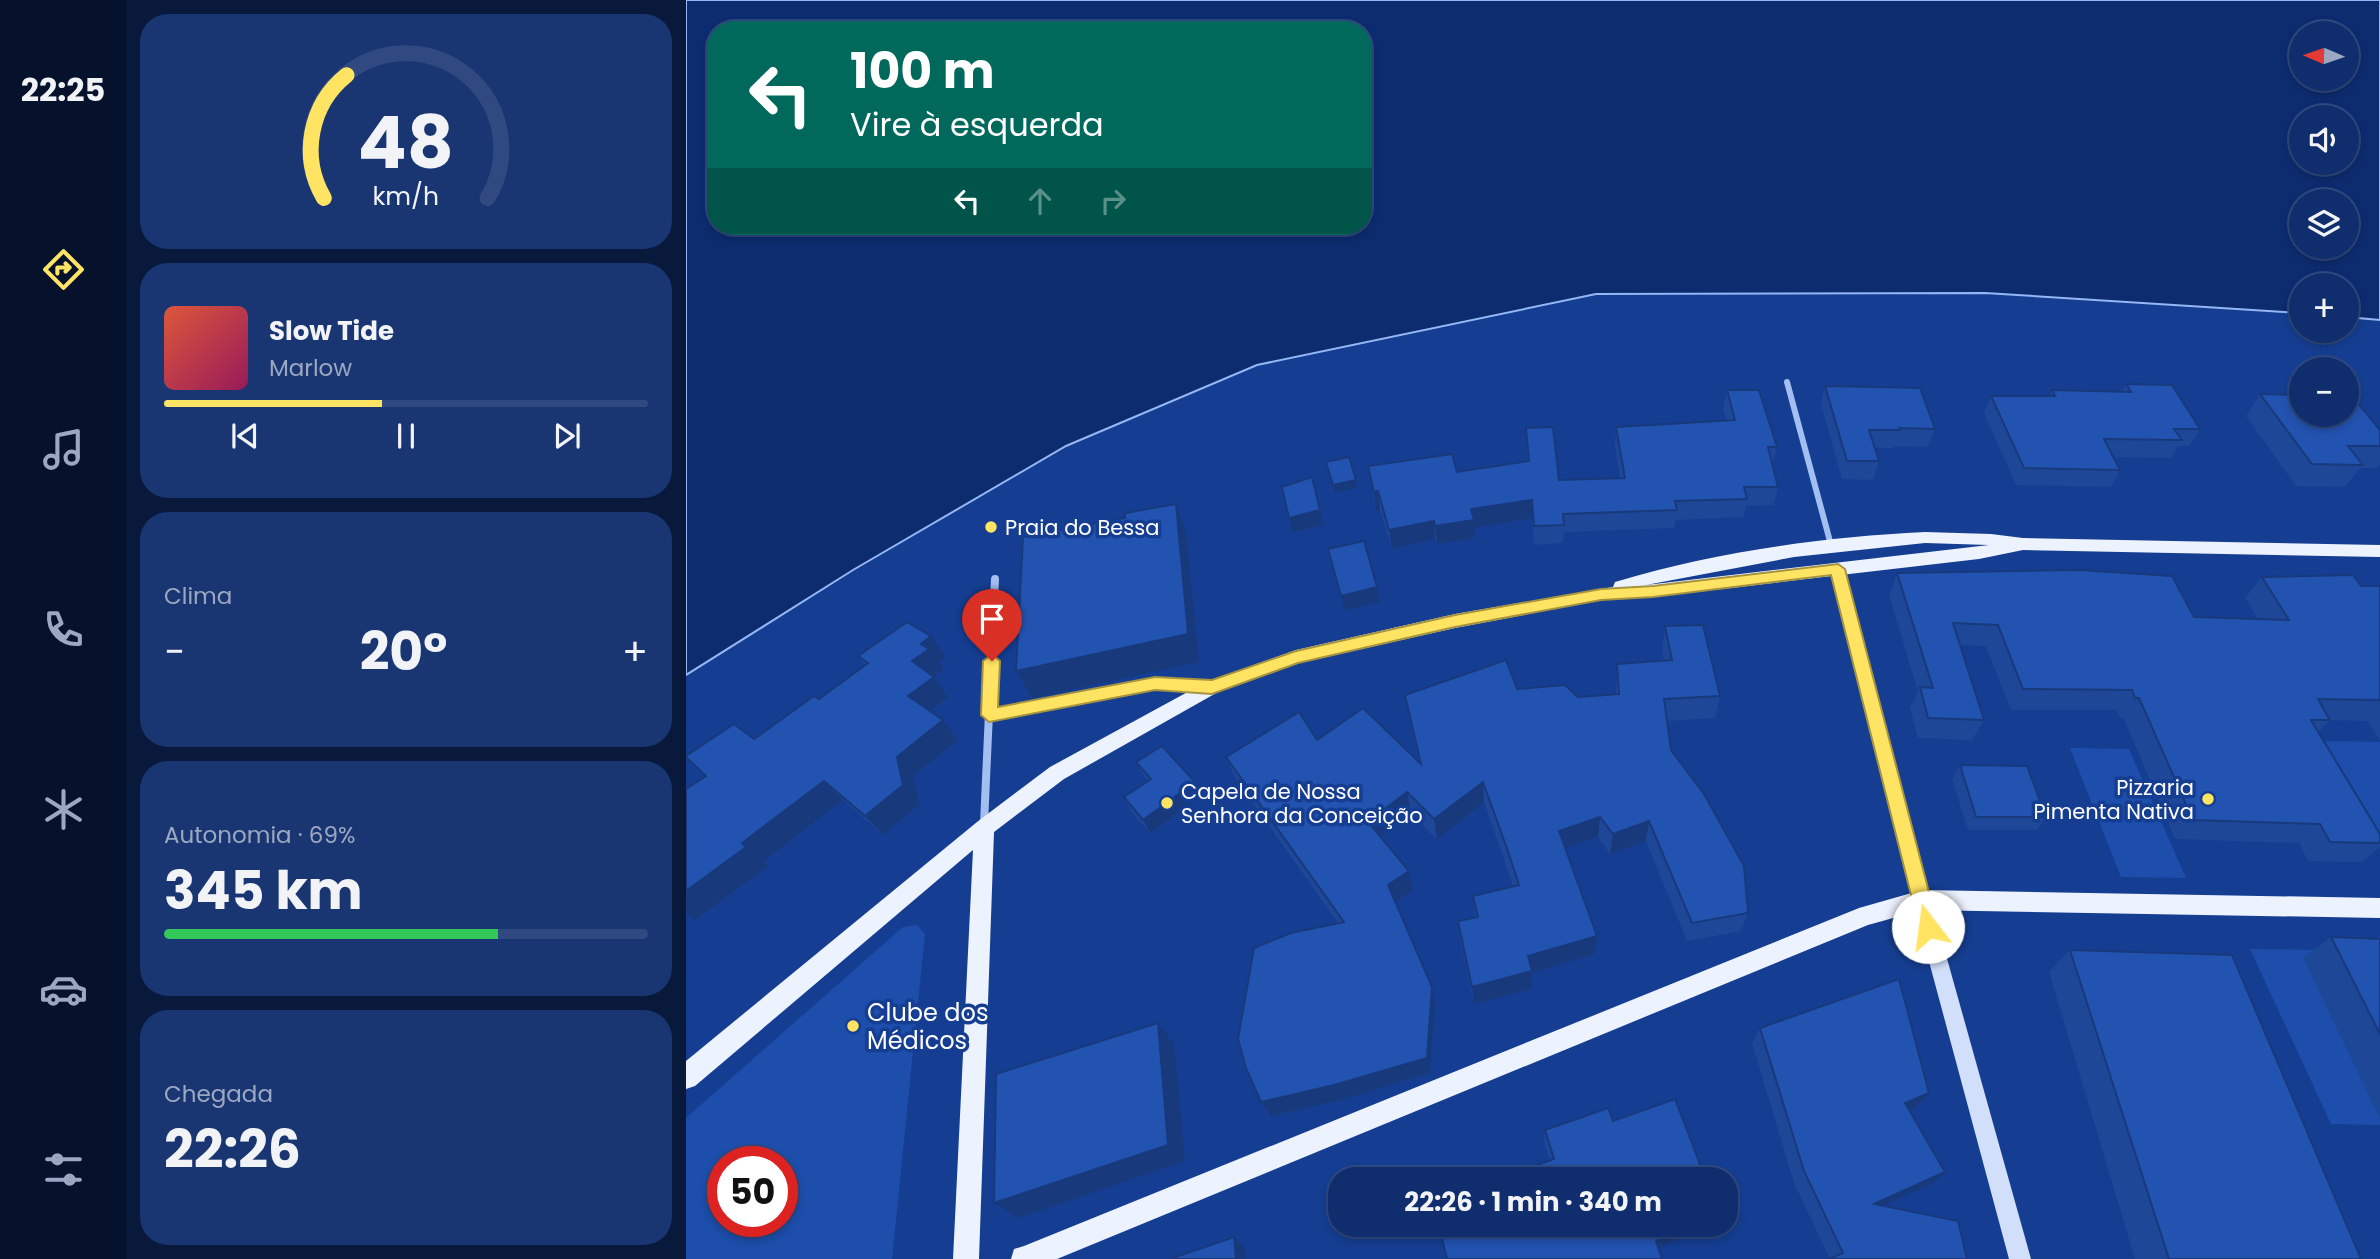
<!DOCTYPE html>
<html lang="pt">
<meta charset="utf-8">
<style>
body{margin:0;font-family:Poppins,sans-serif;background:#193673;color:#f1f3f6;height:100vh;display:flex;flex-direction:column;font-size:26px;white-space:nowrap}
*{box-sizing:border-box;margin:0}
p{font-size:23px;color:#9ca8c2}
.icon{flex:none;width:38px;height:38px;fill:none;stroke:currentColor;stroke-width:2;stroke-linecap:round;stroke-linejoin:round}
.map{position:relative;flex:1;overflow:hidden}
.details{display:flex;flex-direction:column;gap:14px;padding:14px;background:#09193c;width:560px}
.details>*{flex:none}
.hud{position:absolute;left:21px;top:21px;width:665px;height:214px;border-radius:28px;box-shadow:0 4px 10px #0003,0 0 0 2px #304a81;background:#00695c;color:#fff;overflow:hidden}
.needle{width:46px;rotate:272deg}
.buttons{position:absolute;left:1603px;top:21px;display:grid;gap:14px}
.buttons a{display:grid;place-items:center;width:70px;height:70px;border-radius:50%;background:#102e6e;box-shadow:0 4px 10px #0003,0 0 0 2px #304a81;font-size:35px}
.speed{position:absolute;left:21px;top:1146px;display:flex;gap:14px;font-size:35px;font-weight:700;text-align:center}
.speed>*{display:grid;place-content:center;width:91px;height:91px;border-radius:50%;background:#102e6e;box-shadow:0 4px 10px #0003,0 0 0 2px #304a81;line-height:1}
.speed .limit{border:10px solid #d22;background:#fff;color:#111}
.pin{position:absolute;display:grid;place-items:center;width:60px;height:60px;color:#fff;margin:-72px -30px;border-radius:50% 50% 50% 0;rotate:-45deg;box-shadow:0 0 7px #0007}
.pin .icon{rotate:45deg}
.me{position:absolute;width:77px;margin:-38px;rotate:345deg;stroke-linejoin:round;filter:drop-shadow(0 0 5px #0008)}
.turn{display:flex;align-items:center;gap:24px;height:147px;padding:0 28px;font-size:32px}
.turn .icon{width:91px;height:91px;stroke-width:2.5}
.turn b{display:block;font-size:49px;line-height:60px}
.lanes{display:flex;align-items:center;height:66px;padding:0 28px;background:#0003;justify-content:center;gap:35px;direction:ltr}
.lanes .off{opacity:.35}
.big{font-size:52px;font-weight:700;line-height:1.1}
.details .tile{flex:1;display:flex;flex-direction:column;justify-content:center;gap:10px;min-width:0;padding:0 24px;border-radius:28px;background:#193673}
.details .dial{align-items:center;gap:0}
.dial svg{height:182px;overflow:visible;fill:none;stroke:#304a81;stroke-width:7;stroke-linecap:round;text-anchor:middle}
.dial text{fill:#f1f3f6;stroke:none}
.song{display:flex;align-items:center;gap:21px}
.cover{width:84px;height:84px;border-radius:10px;background:linear-gradient(135deg,hsl(10 70% 55%),hsl(330 70% 35%))}
.played{height:7px;border-radius:4px;background:linear-gradient(90deg,#ffe363 45%,#304a81 45%)}
.keys{display:flex;justify-content:space-around;direction:ltr}
.heat{display:flex;justify-content:space-between;align-items:center;font-size:38px;direction:ltr}
.charge{height:10px;border-radius:5px;background:linear-gradient(90deg,#34c759 69%,#304a81 0)}
.trip{position:absolute;left:642px;top:1167px;width:410px;height:70px;border-radius:28px;background:#102e6e;box-shadow:0 4px 10px #0003,0 0 0 2px #304a81;font-weight:700;line-height:70px;text-align:center}
main{display:flex;flex:1;min-height:0}
.menu{display:flex;flex-direction:column;width:126px;justify-content:space-around;align-items:center;background:#06122c;color:#9ca8c2}
.menu .icon{width:49px;height:49px}
.menu .active{color:#ffe363}
.menu b{font-size:32px;color:#f1f3f6}
.map>svg:first-child{display:block}
.green{fill:#1d4eac;fill-rule:evenodd}
.water{fill:#0d2c6f;stroke:#95b7f4;stroke-width:2;fill-rule:evenodd}
.lines{fill:none;stroke-linecap:round;stroke-linejoin:round}
.minor-far1{stroke:#a3bef1;stroke-width:6}
.minor{stroke:#a3bef1;stroke-width:8}
.secondary{fill:#d2dffb;fill-rule:evenodd}
.primary{fill:#edf2ff;fill-rule:evenodd}
.wall{fill:#1e4798}
.shaded-wall{fill:#183a7c}
.building{fill:#2353b1;stroke:#183a7c;stroke-width:2}
.route{fill:#ffe363;stroke:#a69440;stroke-width:2}
.poi-dot{fill:#ffe363;stroke:#153e92;stroke-width:2.5}
.labels{text-anchor:middle;dominant-baseline:central;stroke-width:7;stroke-linejoin:round;paint-order:stroke}
.poi-label{font-size:21px;fill:#fff;stroke:#153e92;text-anchor:start}
.near-poi-label{font-size:24px;fill:#fff;stroke:#153e92;text-anchor:start}
</style>
<main>
<nav class="menu">
<b>22:25</b>
<svg class="icon active" aria-label="directions" viewBox="0 0 24 24"><path d="M12 3l9 9-9 9-9-9zM9 14v-3h6M13 9l2 2-2 2"/></svg>
<svg class="icon" aria-label="music" viewBox="0 0 24 24"><path d="M9 18V5l10-2v13"/><circle cx="6" cy="18" r="3"/><circle cx="16" cy="16" r="3"/></svg>
<svg class="icon" aria-label="phone" viewBox="0 0 24 24"><path d="M5 4h4l2 5-3 2q2 4 5 5l2-3 5 2v4C11 20 4 13 5 4z"/></svg>
<svg class="icon" aria-label="climate" viewBox="0 0 24 24"><path d="M12 3v18M4 7l16 10M4 17L20 7"/></svg>
<svg class="icon" aria-label="car" viewBox="0 0 24 24"><path d="M5 17H2v-5l4-1 3-4h7l3 4 3 1v5h-3M9 17h6M6 11h13"/><circle cx="7" cy="17" r="2"/><circle cx="17" cy="17" r="2"/></svg>
<svg class="icon" aria-label="filters" viewBox="0 0 24 24"><path d="M4 7h16M4 17h16"/><circle cx="9" cy="7" r="2"/><circle cx="15" cy="17" r="2"/></svg>
</nav>
<section class="details">
<div class="tile dial"><svg viewBox="0 0 100 80">
<path d="M14 69A42 42 0 1 1 86 69"/>
<path d="M14 69A42 42 0 0 1 24 15" stroke="#ffe363"/>
<text x="50" y="56" font-size="32" font-weight="700">48</text>
<text x="50" y="72" font-size="11">km/h</text>
</svg></div>
<div class="tile">
<div class="song"><i class="cover"></i><div><b>Slow Tide</b><p>Marlow</p></div></div>
<div class="played"></div>
<div class="keys"><svg class="icon" aria-label="previous" viewBox="0 0 24 24"><path d="M18 5L8 12l10 7zM5 5v14"/></svg><svg class="icon" aria-label="pause" viewBox="0 0 24 24"><path d="M8 5v14M16 5v14"/></svg><svg class="icon" aria-label="next" viewBox="0 0 24 24"><path d="M6 5l10 7-10 7zM19 5v14"/></svg></div>
</div>
<div class="tile"><p>Clima</p>
<div class="heat"><a>−</a><b class="big">20°</b><a>+</a></div>
</div>
<div class="tile"><p>Autonomia · 69%</p><b class="big">345 km</b><div class="charge"></div></div>
<div class="tile"><p>Chegada</p><b class="big">22:26</b></div>
</section>
<div class="map">
<svg width="1694" height="1259" viewBox="0 0 1694 1259">
<rect width="100%" height="100%" fill="#153e92"/>
<g class="green">
<path d="M1637,741L1694,742V837Z"/>
<path d="M1384,748L1443,749L1500,878L1435,877Z"/>
<path d="M231,925L239,934L206,1259H0V1118L217,927ZM37,1162H96V1222H37Z"/>
<path d="M1564,949L1632,950L1694,1072V1125L1645,1124Z"/>
</g>
<path class="water" d="M0,0H1694V320L1661,317V285H1615V313L1299,293L910,294L571,365L380,446L167,570L0,675ZM30,30H677V226H30ZM1615,33H1661V79H1615ZM1615,117H1661V163H1615ZM1615,201H1661V247H1615Z"/>
<g class="lines">
<path class="minor-far1" d="M1101,382L1145,545"/>
<g class="minor">
<path d="M303,715L469,684L522,687"/>
<path d="M298,824L309,579"/>
</g>
<path class="secondary" d="M1152,564L1159,569L1241,887L1345,1259H1323L1223,887L1145,569Z"/>
<g class="primary">
<path d="M1239,532L1305,534L1337,538L1694,545V557L1337,550L1293,559L966,597L915,600L769,628L612,663L532,692L378,779L308,832L293,1259H267L287,850L9,1086L0,1089V1061L291,822L364,767L520,682L610,650L769,614L927,587L929,582C1028,552 1136,537 1239,532ZM1239,543L1303,545L960,585L1108,557Z"/>
<path d="M1236,890L1694,898V918L1236,910L1182,925L371,1259H325L328,1249L338,1246L1173,908Z"/>
</g>
</g>
<g class="wall">
<path d="M1440,384L1514,429L1503,446H1492L1485,458L1427,457L1434,470L1425,487L1330,485L1298,413L1305,396H1363L1366,390L1436,392Z"/>
<path d="M1139,386L1249,429L1242,447L1209,446L1208,448H1189L1193,461L1187,480L1156,479L1135,404Z"/>
<path d="M1041,390L1091,447L1086,465L1092,487L1088,505L1060,506L1057,517L990,520L988,528L878,532L877,543L848,545L846,518L788,528L789,538L751,544L749,539L706,549L694,510L690,511L682,466L771,472L841,461L840,428L873,480L934,478L929,446L930,427L1041,421L1037,409Z"/>
<path d="M1574,394L1694,430V464L1691,468H1674L1659,487L1610,486L1560,416Z"/>
<path d="M1211,573L1508,617L1572,619L1559,598L1576,577L1675,586H1694V741L1682,721L1644,720L1633,732L1694,834V847L1675,862L1622,861L1613,843L1489,839L1438,719L1434,718L1431,710H1325L1300,646L1274,645L1298,720L1286,740L1232,738L1224,708L1232,692L1203,595Z"/>
<path d="M979,626L1034,696L1029,718L981,721L985,750L1062,913L1055,931L1001,941L960,841L924,854L912,837L879,848L911,936L909,954L846,973V989L788,1004L774,940L772,921L789,917L787,896L827,886L824,877L798,802L751,840L725,813L694,836L723,871L727,890L710,902L746,987L749,1004L744,1073L655,1100L585,1116L652,923L549,778L540,757L631,740L733,762L723,717L719,695L831,689L892,697L930,694L931,664L978,660L976,649Z"/>
<path d="M172,656L260,657L253,662L258,669L248,677L262,697L244,711L272,740L227,776L234,804L197,835L157,800L78,861L82,866L9,920L20,776L68,739L133,699L179,665Z"/>
<path d="M450,762L509,782L515,796L464,833L445,811L438,797L462,781L458,776Z"/>
<path d="M1274,765L1360,817L1351,830H1282L1266,779Z"/>
<path d="M1645,937L1694,939V1119L1617,958Z"/>
<path d="M1384,950L1675,1259H1449L1363,972Z"/>
<path d="M1074,1028L1230,1107L1223,1110L1245,1184L1196,1205L1281,1259H1144L1108,1183L1066,1043Z"/>
<path d="M927,1121L1020,1180L864,1160L858,1143L859,1130Z"/>
</g>
<g class="shaded-wall">
<path d="M670,480L671,488L648,492L647,485Z"/>
<path d="M692,491L694,510L690,511L688,492Z"/>
<path d="M846,500V518L788,528L789,538L751,544L749,526L785,509Z"/>
<path d="M490,504L500,532L513,662L347,698L330,671Z"/>
<path d="M634,510L637,525L607,532L603,518Z"/>
<path d="M748,521L749,539L706,549L703,530Z"/>
<path d="M691,587L694,602L658,610L655,596Z"/>
<path d="M245,636L260,657L253,662L258,669L248,677L262,697L238,716L222,696L226,661L235,644Z"/>
<path d="M257,720L272,740L227,776L234,804L197,835L179,816L211,757Z"/>
<path d="M138,781L157,800L78,861L82,866L9,920L0,914V891L56,843Z"/>
<path d="M509,782L515,796L464,833L457,820Z"/>
<path d="M797,782L798,802L751,840L748,819Z"/>
<path d="M721,792L725,813L687,842L682,822Z"/>
<path d="M914,817L912,837L872,851L873,831Z"/>
<path d="M963,821L960,841L924,854L927,834Z"/>
<path d="M723,871L727,890L707,904L702,885Z"/>
<path d="M911,936L909,954L846,973V989L788,1004L786,987L842,956Z"/>
<path d="M746,987L749,1004L744,1073L655,1100L585,1116L575,1102Z"/>
<path d="M472,1023L488,1044L499,1161L333,1218L308,1203Z"/>
<path d="M1243,1093L1230,1107L1207,1117L1219,1103Z"/>
<path d="M1259,1172L1245,1184L1176,1215L1188,1204Z"/>
<path d="M1010,1225H1028L965,1251L970,1241Z"/>
<path d="M548,1237L558,1247L560,1259H550Z"/>
</g>
<g class="building">
<path d="M1440,384L1486,385L1514,429H1488L1496,440L1418,439L1434,470L1338,468L1305,396H1369L1366,390L1445,392Z"/>
<path d="M1139,386L1234,388L1249,429L1213,428L1214,430H1183L1193,461H1161Z"/>
<path d="M1041,390H1073L1091,447H1082L1092,487H1058L1061,499L989,501L991,510L877,514L878,525L848,526L846,500L785,509L788,520L749,526L748,521L703,530L692,491L688,492L682,466L766,454L771,472L843,461L840,428L867,427L873,480L939,478L930,427L1049,420Z"/>
<path d="M1574,394L1615,395V415H1661V396H1666L1694,430V446H1662L1677,465L1626,464Z"/>
<path d="M663,457L670,480L647,485L640,462Z"/>
<path d="M626,477L634,510L603,518L596,487Z"/>
<path d="M490,504L502,634L330,671L337,537L439,518V513Z"/>
<path d="M678,541L691,587L655,596L642,549Z"/>
<path d="M1393,570L1486,576L1508,617L1603,620L1576,577L1667,575L1675,586H1694V700L1632,699L1644,720H1625L1694,834V843L1644,842L1634,824L1507,820L1453,698H1449L1446,690L1337,689L1312,625L1267,623L1298,720L1242,718L1234,687L1247,688L1211,573Z"/>
<path d="M221,622L245,636L235,644L243,649L226,661L248,677L222,696L257,720L211,757L217,785L179,816L138,781L56,843L60,847L0,891V789L20,776L0,757V756L48,724L68,739L128,696L133,699L182,663L172,656Z"/>
<path d="M1017,625L1034,696L978,699L985,750L1018,794L1058,866L1062,913L1006,923L963,821L927,834L914,817L873,831L911,936L842,956L846,971L786,987L772,921L792,917L787,896L833,885L824,857L797,782L748,819L721,792L682,822L723,871L702,885L746,987L741,1058L648,1085L575,1102L560,1068L552,1039L568,948L605,933L658,922L540,757L613,712L631,740L677,708L735,764L719,695L820,660L831,689L879,685L892,697L933,694L931,664L986,660L979,626Z"/>
<path d="M476,746L509,782L457,820L438,797L465,779L450,762Z"/>
<path d="M1274,765L1341,766L1360,817H1290Z"/>
<path d="M1645,937L1694,939V1034Z"/>
<path d="M1384,950L1546,955L1675,1259H1483Z"/>
<path d="M1213,979L1243,1093L1219,1103L1259,1172L1188,1204L1272,1221L1281,1259H1143L1157,1253L1118,1171L1074,1028Z"/>
<path d="M472,1023L482,1145L308,1203L310,1074Z"/>
<path d="M989,1099L1020,1180H810L868,1159L859,1130L922,1108L927,1121Z"/>
<path d="M753,1225H1010L970,1241L976,1259H761Z"/>
<path d="M548,1237L550,1259H484Z"/>
</g>
<path class="route" d="M1152,564L1159,569L1252,927L1250,933L1242,936L1235,933L1233,927L1145,575L967,597L915,600L769,627L612,663L526,694L469,690L303,722L295,715L297,661L306,654L314,661L312,707L469,677L526,680L610,651L769,615L915,589L967,586Z"/>
<g class="poi-dot">
<circle cx="305" cy="527" r="7"/>
<circle cx="1522" cy="799" r="7"/>
<circle cx="481" cy="803" r="7"/>
<circle cx="167" cy="1026" r="7"/>
</g>
<g class="labels">
<g class="poi-label">
<text x="319" y="527">Praia do Bessa</text>
<text x="1508" y="787" text-anchor="end">Pizzaria<tspan x="1508" dy="24">Pimenta Nativa</tspan></text>
<text x="495" y="791">Capela de Nossa<tspan x="495" dy="24">Senhora da Conceição</tspan></text>
</g>
<g class="near-poi-label">
<text x="181" y="1012">Clube dos<tspan x="181" dy="28">Médicos</tspan></text>
</g>
</g>
</svg>
<div class="buttons">
<a><svg class="needle" viewBox="-14 -14 28 28"><path d="M0-13l5 13h-10z" fill="#e53935"/><path d="M0 13l5-13h-10z" fill="#9ca8c2"/></svg></a>
<a><svg class="icon" aria-label="sound" viewBox="0 0 24 24"><path d="M4 9h4l5-4v14l-5-4H4zM17 9q2 3 0 6"/></svg></a>
<a><svg class="icon" aria-label="layers" viewBox="0 0 24 24"><path d="M12 4l9 5-9 5-9-5zM3 14l9 5 9-5"/></svg></a>
<a>+</a>
<a>−</a>
</div>
<div class="speed"><div class="limit">50</div></div>
<div class="pin" style="left:306px;top:661px;background:#d93025"><svg class="icon" aria-label="arrive" viewBox="0 0 24 24"><path d="M6 21V4h12l-3 4 3 4H6"/></svg></div>
<svg class="me" style="left:1242px;top:927px" viewBox="-20 -20 40 40"><circle r="19" fill="#fff"/><path d="M0-13L10 11 0 6-10 11z" fill="#ffe363"/></svg>
<div class="trip">22:26 · 1 min · 340 m</div>
<div class="hud">
<div class="turn"><svg class="icon" aria-label="left" viewBox="0 0 24 24"><path d="M17 20v-9H6M10 6l-5 5 5 5"/></svg><div><b>100 m</b>Vire à esquerda</div></div>
<div class="lanes"><svg class="icon" aria-label="left" viewBox="0 0 24 24"><path d="M17 20v-9H6M10 6l-5 5 5 5"/></svg><svg class="icon off" aria-label="ahead" viewBox="0 0 24 24"><path d="M12 20V5M6 11l6-6 6 6"/></svg><svg class="icon off" aria-label="right" viewBox="0 0 24 24"><path d="M7 20v-9h11M14 6l5 5-5 5"/></svg></div>
</div>
</div>
</main>
